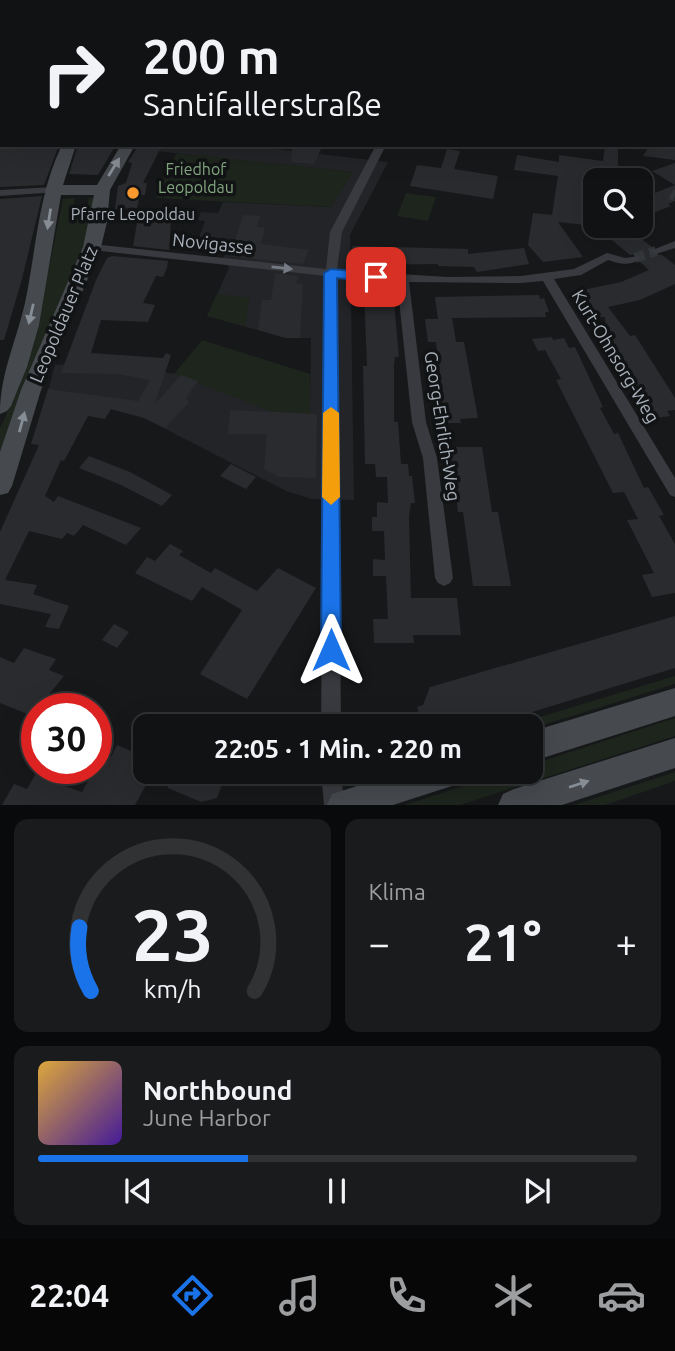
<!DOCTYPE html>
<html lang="de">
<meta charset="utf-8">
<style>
body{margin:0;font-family:Ubuntu,sans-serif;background:#1a1b1d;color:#f1f3f6;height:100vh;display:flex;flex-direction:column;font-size:26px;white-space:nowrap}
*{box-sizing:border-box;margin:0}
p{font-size:23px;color:#9c9ea0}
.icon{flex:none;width:38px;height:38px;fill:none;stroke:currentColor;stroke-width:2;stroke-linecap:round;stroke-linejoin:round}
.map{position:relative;height:805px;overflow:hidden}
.side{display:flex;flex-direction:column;gap:14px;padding:14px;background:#090a0b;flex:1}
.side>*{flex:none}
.banner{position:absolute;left:0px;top:0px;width:676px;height:147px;box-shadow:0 7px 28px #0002,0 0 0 2px #303234;background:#111214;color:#f1f3f6;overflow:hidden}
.tools{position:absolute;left:583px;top:168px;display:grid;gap:14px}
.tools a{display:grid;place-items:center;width:70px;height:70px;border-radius:14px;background:#111214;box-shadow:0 7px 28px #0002,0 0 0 2px #303234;font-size:35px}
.speed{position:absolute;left:21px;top:693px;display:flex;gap:14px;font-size:35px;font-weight:700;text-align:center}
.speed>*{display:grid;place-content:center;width:91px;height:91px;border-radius:50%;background:#111214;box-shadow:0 7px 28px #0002,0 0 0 2px #303234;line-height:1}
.speed .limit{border:10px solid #d22;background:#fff;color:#111}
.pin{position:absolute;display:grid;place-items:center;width:60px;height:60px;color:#fff;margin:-30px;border-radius:14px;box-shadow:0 4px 10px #0006}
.me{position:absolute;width:77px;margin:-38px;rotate:0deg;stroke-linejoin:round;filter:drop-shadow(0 0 5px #0008)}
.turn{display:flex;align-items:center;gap:24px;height:147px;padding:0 28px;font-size:32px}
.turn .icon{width:91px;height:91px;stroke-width:2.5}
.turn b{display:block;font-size:49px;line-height:60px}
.big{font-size:52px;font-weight:600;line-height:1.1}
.side .widget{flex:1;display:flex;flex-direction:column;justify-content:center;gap:10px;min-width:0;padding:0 24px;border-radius:14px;background:#1a1b1d}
.side .dial{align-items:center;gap:0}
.dial svg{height:182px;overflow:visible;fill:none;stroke:#303234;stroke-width:7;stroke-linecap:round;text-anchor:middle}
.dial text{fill:#f1f3f6;stroke:none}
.song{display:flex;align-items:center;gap:21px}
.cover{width:84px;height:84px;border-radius:10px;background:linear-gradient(135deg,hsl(40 70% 55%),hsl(260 70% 35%))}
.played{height:7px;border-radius:4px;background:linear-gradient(90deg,#1a73e8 35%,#303234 35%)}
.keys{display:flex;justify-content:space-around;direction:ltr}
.heat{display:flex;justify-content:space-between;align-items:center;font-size:38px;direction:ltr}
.side .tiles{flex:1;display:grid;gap:14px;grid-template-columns:1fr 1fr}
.widget:last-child{grid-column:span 2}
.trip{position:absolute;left:133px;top:714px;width:410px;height:70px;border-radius:14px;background:#111214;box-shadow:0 7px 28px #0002,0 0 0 2px #303234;font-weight:600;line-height:70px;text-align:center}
.dock{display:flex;height:112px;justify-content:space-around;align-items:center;background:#070708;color:#9c9ea0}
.dock .icon{width:49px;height:49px}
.dock .current{color:#1a73e8}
.dock b{font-size:32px;color:#f1f3f6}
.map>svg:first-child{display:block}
.built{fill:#232427}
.green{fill:#1d251d}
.building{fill:#2a2b2e}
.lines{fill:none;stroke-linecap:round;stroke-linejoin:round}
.street-tunnel{stroke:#34373a;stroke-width:10;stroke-dasharray:10 5;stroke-linecap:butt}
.street{fill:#383a3f;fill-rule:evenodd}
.secondary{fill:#464a4f;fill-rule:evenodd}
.oneway{fill:#868d95}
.oneway2{fill:#767b83}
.route{fill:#1a73e8;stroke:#114b97;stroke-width:2}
.slow{fill:#f59e0b}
.poi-dot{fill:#fb982e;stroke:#121315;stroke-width:2.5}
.labels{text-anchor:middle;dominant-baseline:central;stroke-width:7;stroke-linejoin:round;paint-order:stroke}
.far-park-label{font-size:16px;fill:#82a67f;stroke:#121315}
.far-poi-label{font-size:16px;fill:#a9b1ba;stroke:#121315}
.street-label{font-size:18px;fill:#a9b1ba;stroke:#121315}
</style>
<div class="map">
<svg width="675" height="805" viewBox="0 0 675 805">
<rect width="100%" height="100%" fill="#17181a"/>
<path class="built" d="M140,145H241L388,162L350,235L354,500L312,499L286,491L144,418L111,409L45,403L55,365L88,364L134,367L181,375L310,414L311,338H286L207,316L229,268L223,258L226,251L196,246L205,221L198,220L201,212L218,213L223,202L331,207L352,172L137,149Z"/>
<g class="green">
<path d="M177,153L353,172L331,207L156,198L162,178Z"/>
<path d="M406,193L436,197L428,221L397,216Z"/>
<path d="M75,198L72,213L86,212L89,198H94L89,231L0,474V428L19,387L33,346L63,199Z"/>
<path d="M217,294L250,298L245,326L207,316Z"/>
<path d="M202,340L310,374V414H278L174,374Z"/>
<path d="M675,676V684L530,729V726H510Z"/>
<path d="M675,718V736L460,805H404L508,772H530V765Z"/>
<path d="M675,772V781L605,805H574Z"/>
</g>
<g class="building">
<path d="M40,145H59L44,185L0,187V146Z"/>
<path d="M78,145L114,148L98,175L69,174Z"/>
<path d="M139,145H162L143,183H147L145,195H140L137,208L115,209L118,186L126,183L132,163L128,162Z"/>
<path d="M292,145H323L314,164L291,162Z"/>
<path d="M605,145H618V178L595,175V226H624L652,247L648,250L649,253L662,255L675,265V284L640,300L608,307L630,336L635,335L675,398V410L667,411L670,416L657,418L652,408L646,409L633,387H637L606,335L605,317H588L573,299V292L621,282L649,270L640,262L641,254L630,255L595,226L558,222L583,257L543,262L528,245L533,213L552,215L558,176L514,170L517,155L559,162V155L603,161Z"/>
<path d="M650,145H675V160L643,156Z"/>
<path d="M447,149L460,151L454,169L498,176L493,199L410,186L417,165L441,168Z"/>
<path d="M675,163V201L668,204L671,206L640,218V192L647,196L675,185L652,171Z"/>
<path d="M42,196L22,279L4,340H0V199Z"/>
<path d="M243,215L260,216L257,227H265L261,244L309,250L303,264L230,256Z"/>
<path d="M171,221L169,250L133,246L137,223Z"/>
<path d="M353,246L468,249V254L524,248L529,264L477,272L474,267L438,266V264L367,265V260L348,257Z"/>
<path d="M112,256L168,261L167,268L163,277L156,276L143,303L155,305L148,322L101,320L91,353L163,358L166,353L171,355L155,404L181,375L198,381L186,398L189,402L165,428L144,418L111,409L105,419L88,416L64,461L61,460L45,496L54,502L58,496L141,528L126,545L83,525L74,536L67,533L62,539L29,531L5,580L37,585L33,594L69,606L59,629L45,627L51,614L0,604V532L39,445L31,444L48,389L138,401L150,380L117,374L61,373L96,280L107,258Z"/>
<path d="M275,273L299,276L296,283L303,284L300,338H286L258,330L262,300H271Z"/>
<path d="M364,292L388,294V303H394L399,357H395L394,366V422H398L401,464H408L409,476H412L415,503H411L409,517L411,598H457L461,635H413L414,643H374L373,619H388L386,576H373V559L385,560L384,531H372V517H377V502L388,503L387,477H376L375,464H365L363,366H367Z"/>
<path d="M539,295L540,299L544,298L549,312H545L546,317L452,318L456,342H464L478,418L460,419L461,423H448L446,413H440L438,391H442L436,342H428L425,319H438L435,297Z"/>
<path d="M552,337L553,340L564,338L569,348L575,347L603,407L600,408L614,434L618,433L644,488L648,487L664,515L659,516L675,544V593L652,597L642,575L654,573L627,520L638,519L624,492L613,493L556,380L561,379L545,350L538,351L532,339Z"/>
<path d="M230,410L317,414L316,478L278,477L264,469L267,434H228Z"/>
<path d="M450,447H482L492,512H498L511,586H473L463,512H458Z"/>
<path d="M89,456L130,472L172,495L162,506L119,484L79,468Z"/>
<path d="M231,464L256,477L246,489L220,476Z"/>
<path d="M170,544L183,551L179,555L211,573L215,568L257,591L278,568L316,588L247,699L200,674L242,610L202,587L192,601L135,573L147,557L155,561Z"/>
<path d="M675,616V668L487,726H423L417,707L423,705L430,687Z"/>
<path d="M114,624L129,632L117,648L102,640Z"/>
<path d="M24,648L56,659L49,670L64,676L37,709L35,717L0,703V657L14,663Z"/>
<path d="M117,745L145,757V772H153L135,805H2L14,784L27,789L35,775L46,770L57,775L59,784L82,792L103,754L111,757Z"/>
<path d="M164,772H198L223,782L217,798L201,802L168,788Z"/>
</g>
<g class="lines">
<g class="street-tunnel">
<path d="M671,194L675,196"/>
<path d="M635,258L656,251"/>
</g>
<g class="street">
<path d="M79,0H90L77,2Z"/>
<path d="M416,0H424L416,2Z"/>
<rect x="436" y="0" width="8" height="2"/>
<path d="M569,0L585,2H571Z"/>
<rect x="674" y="18" width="1" height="4"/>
<rect x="0" y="28" width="2" height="4"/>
<path d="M674,75H675V81L674,80Z"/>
<path d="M376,145H386L342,232L337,270L447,277L521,276L574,269L607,253L625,258L639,256V260C627,266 621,264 608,260L581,275L554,279L675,478V497L670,495L543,281L521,283L409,282L426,422L437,458L453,578L450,583L444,586L438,583L435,578L423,458L412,422L397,281L337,277L341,726H321L325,276L92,250L86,247L92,244L326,269L330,232Z"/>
<path d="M54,187L59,190L58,192L0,196V190Z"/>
<path d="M675,241V248L656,254L650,251Z"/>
<path d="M321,772H341L344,805H324Z"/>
</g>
<g class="secondary">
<path d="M271,0H285L270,2Z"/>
<path d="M62,145H76L63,185H97L121,145H135L110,190L107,222L101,247L41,390L12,486L8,493L0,495V452L21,390L83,247L94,195H61L39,325L27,367L11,406L7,411L0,414C0,374 16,342 25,303C36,251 38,194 62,145Z"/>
<path d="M675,688V716L530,762V732Z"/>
<path d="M675,738V768L562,805H498L503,794L514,789Z"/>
<path d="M401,772H465L461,783L393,805H327L332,794Z"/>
</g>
</g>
<defs><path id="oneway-solid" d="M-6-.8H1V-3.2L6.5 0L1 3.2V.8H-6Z" transform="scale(1.75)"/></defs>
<g class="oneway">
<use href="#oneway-solid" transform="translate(114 167) rotate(-58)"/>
<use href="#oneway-solid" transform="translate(49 219) rotate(99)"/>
<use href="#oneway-solid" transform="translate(31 314) rotate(103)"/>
<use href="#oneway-solid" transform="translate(22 422) rotate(-75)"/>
<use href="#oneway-solid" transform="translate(579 784) rotate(-18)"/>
</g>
<use class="oneway2" href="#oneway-solid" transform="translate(282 268) rotate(6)"/>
<path class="route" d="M331,269L376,273L382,277L376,282L337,278L341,650L338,657L331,659L324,657L321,650L324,273Z"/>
<path class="slow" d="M331,407L339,413L340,497L331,505L322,497L323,413Z"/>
<circle class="poi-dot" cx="133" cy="193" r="7"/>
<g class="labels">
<g class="far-park-label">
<text x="196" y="169">Friedhof<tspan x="196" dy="18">Leopoldau</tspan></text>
</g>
<g class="far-poi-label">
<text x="133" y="214">Pfarre Leopoldau</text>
</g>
<g class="street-label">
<text transform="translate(213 243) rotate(6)">Novigasse</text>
<text transform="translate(63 314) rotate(-67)">Leopoldauer Platz</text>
<text transform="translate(616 356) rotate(59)">Kurt-Ohnsorg-Weg</text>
<text transform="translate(443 426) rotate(81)">Georg-Ehrlich-Weg</text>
</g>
</g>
</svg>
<div class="tools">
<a><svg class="icon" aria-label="search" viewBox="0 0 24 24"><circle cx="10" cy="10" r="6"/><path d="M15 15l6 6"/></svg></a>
</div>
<div class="speed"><div class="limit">30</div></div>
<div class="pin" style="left:376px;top:277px;background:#d93025"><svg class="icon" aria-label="arrive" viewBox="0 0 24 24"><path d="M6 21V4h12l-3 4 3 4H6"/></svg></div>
<svg class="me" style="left:331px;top:650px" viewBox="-20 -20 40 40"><path d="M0-17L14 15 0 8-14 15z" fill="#1a73e8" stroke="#fff" stroke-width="4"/></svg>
<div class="trip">22:05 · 1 Min. · 220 m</div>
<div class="banner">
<div class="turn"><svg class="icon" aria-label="right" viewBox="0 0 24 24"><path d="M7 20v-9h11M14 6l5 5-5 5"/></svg><div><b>200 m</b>Santifallerstraße</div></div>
</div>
</div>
<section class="side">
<div class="tiles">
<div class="widget dial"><svg viewBox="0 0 100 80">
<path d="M14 69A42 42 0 1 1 86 69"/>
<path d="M14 69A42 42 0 0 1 9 41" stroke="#1a73e8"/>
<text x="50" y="56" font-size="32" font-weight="700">23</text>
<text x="50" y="72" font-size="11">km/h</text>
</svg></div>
<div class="widget"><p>Klima</p>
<div class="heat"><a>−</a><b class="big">21°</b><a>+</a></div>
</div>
<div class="widget">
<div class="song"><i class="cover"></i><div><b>Northbound</b><p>June Harbor</p></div></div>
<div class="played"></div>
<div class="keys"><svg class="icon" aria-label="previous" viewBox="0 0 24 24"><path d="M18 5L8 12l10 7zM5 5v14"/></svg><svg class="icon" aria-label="pause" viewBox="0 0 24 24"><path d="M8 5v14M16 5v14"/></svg><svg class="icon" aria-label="next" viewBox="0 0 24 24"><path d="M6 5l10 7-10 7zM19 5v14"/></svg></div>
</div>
</div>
</section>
<nav class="dock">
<b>22:04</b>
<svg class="icon current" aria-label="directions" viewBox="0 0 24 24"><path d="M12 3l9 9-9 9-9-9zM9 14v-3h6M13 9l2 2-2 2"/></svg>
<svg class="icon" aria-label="music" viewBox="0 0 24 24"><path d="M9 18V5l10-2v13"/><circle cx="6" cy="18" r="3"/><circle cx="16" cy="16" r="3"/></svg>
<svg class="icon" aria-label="phone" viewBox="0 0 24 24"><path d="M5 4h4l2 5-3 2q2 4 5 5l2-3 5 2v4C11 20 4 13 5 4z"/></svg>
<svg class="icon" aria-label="climate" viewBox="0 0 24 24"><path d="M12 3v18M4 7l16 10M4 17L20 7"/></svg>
<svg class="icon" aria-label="car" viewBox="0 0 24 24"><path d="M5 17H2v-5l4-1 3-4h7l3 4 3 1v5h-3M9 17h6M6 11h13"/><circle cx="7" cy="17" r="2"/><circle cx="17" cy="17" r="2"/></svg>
</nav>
